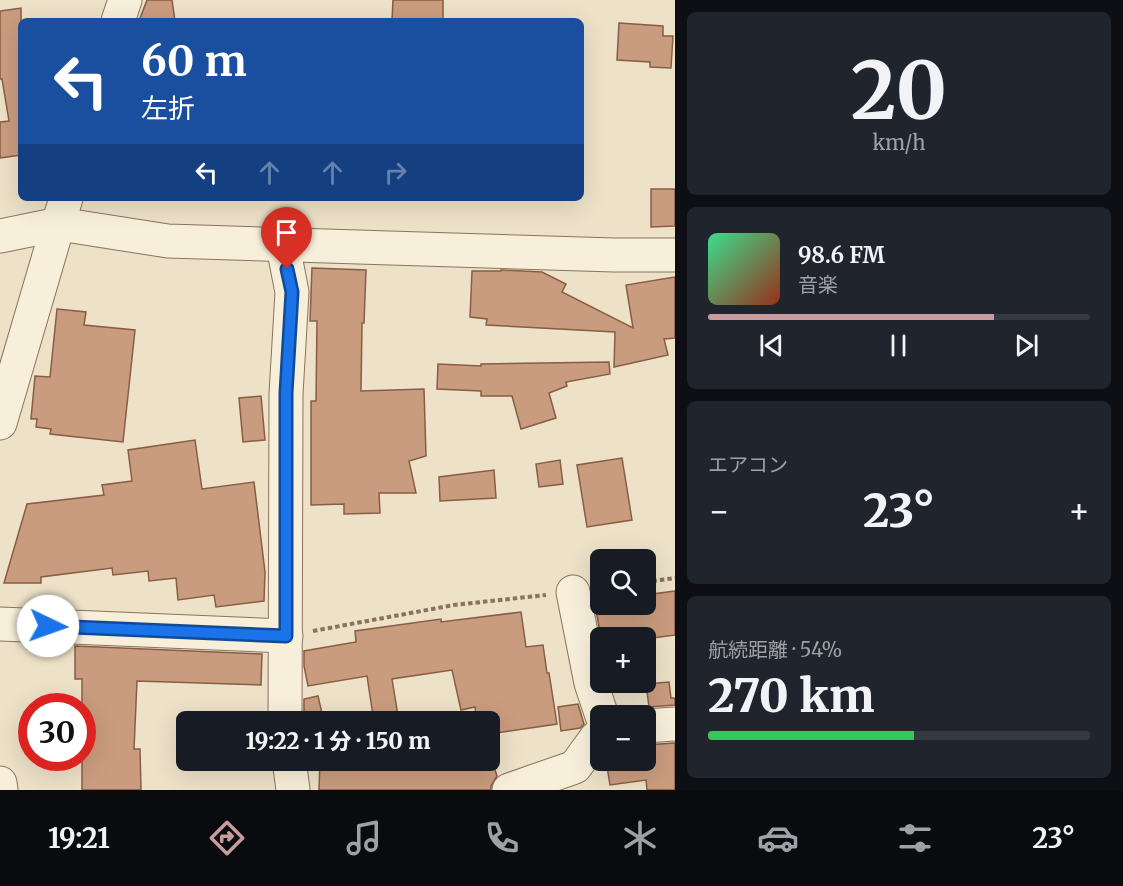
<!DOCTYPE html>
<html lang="ja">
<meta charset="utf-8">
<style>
body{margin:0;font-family:Merriweather,"Noto Sans JP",serif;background:#20242c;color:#f1f3f6;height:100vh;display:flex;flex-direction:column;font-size:22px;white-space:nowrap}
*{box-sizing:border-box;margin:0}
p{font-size:20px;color:#9ea1a6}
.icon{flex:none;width:33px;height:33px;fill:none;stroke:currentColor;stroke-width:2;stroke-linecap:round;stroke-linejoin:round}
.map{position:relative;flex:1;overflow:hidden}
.details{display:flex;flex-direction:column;gap:12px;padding:12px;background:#0d0f14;width:448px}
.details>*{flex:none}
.banner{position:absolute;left:18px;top:18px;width:566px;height:183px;border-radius:9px;box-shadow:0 6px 24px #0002;background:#1a4fa0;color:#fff;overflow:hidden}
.fabs{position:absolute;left:590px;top:549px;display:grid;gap:12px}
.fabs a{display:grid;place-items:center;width:66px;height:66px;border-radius:9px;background:#171b24;box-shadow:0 6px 24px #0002;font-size:30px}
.speed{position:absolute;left:18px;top:693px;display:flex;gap:12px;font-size:30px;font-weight:700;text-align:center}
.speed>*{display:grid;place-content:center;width:78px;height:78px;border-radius:50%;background:#171b24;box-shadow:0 6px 24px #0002;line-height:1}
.speed .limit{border:9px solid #d22;background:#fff;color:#111}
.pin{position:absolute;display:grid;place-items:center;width:51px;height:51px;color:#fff;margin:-62px -26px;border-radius:50% 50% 50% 0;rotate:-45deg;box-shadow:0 0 6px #0007}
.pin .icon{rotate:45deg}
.me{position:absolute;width:66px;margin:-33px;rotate:93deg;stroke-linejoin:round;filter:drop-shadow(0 0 4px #0008)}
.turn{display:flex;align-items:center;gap:21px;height:126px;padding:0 24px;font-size:27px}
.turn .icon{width:78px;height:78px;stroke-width:2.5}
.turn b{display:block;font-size:42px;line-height:51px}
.lanes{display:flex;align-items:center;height:57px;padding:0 24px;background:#0003;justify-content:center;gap:30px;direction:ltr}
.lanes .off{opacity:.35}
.big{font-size:45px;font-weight:800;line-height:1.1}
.details .card{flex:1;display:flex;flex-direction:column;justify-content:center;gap:9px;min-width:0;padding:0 21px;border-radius:9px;background:#20242c}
.details .dial{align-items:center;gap:0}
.dial b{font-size:78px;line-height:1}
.song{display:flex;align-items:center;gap:18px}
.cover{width:72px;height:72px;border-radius:9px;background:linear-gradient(135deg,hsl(150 70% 55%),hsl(10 70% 35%))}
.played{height:6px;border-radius:3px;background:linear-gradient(90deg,#c89b9e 75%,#363941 75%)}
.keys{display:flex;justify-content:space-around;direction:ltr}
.heat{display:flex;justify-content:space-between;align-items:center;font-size:33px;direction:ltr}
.charge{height:9px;border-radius:4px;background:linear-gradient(90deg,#34c759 54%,#363941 0)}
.trip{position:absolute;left:176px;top:711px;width:324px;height:60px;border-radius:9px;background:#171b24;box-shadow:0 6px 24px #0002;font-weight:800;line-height:60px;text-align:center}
.dock{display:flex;height:96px;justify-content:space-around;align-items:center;background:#090b0e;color:#9ea1a6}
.dock .icon{width:42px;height:42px}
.dock .current{color:#c89b9e}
.dock b{font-size:27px;color:#f1f3f6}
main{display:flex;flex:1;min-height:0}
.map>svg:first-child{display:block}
.building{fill:#ca9c7f;stroke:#875d44;stroke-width:1.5}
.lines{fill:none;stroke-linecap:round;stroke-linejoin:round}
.minor-casing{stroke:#89735d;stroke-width:35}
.path{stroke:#89735d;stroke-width:4;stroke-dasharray:4.5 3;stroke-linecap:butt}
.minor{stroke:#f8efdb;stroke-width:33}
.route-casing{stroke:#114b97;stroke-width:15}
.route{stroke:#1a73e8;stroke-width:10}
</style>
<main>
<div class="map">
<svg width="675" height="790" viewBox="0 0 675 790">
<rect width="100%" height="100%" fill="#ede1c8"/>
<g class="building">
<path d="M147,0H172L175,21H139Z"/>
<path d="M393,0H443V21H392Z"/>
<path d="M21,8V155L0,158V122L9,121L2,79H0V11Z"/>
<path d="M619,23L663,26V36H673L671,68L650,67V62L617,60Z"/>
<path d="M651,189H675V226L651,227Z"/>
<path d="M312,268L366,270L364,323H362L361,391L424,389L426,456L409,461L416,493H379L380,513L344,514V504L311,505V401H316L317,321H310Z"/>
<path d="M501,270L542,272L566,284L562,292L633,328L626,285L675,277V338L664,339L668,355L614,367L615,332L486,325L487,319L470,317L472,271H501Z"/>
<path d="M57,309L86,312L84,325L135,330L123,442L50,434L51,429L36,427L37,419H31L35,376L50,377Z"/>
<path d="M609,362L610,374L566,382L567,386L549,393L556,418L521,429L512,396H481V391L437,389L438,364L481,366V364Z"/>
<path d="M261,396L265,440L243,442L239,398Z"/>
<path d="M195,440L202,489L254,482L265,572L264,601L216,607L214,595L178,600L176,578L149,581L148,571L113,575L112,568L41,577V583H4L27,504L104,495L102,485L132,481L128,450Z"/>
<path d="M622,458L632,520L587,527L577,465Z"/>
<path d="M560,460L563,484L539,487L536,464Z"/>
<path d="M494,470L496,498L440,501L439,477Z"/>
<path d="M675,591V635L645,639V638H601L595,604H645V595Z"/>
<path d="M521,612L526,647L543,645L547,673H549L557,724L489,734V722H477L475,707L461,710L452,670L392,679L399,722H374L367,676L308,686L304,666V651L356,642L355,631L441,619V622Z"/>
<path d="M75,646L262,654L261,685L137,681L134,749H140L141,790H82V679H75Z"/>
<path d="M669,682L671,698H675V705L649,707L646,684Z"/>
<path d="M318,696L324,722H304V699Z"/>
<path d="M578,704L584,724L580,728L561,731L558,707Z"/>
<path d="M675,743V790H647L646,780L610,785L606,760H645V745Z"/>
<path d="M320,760H443L445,770L479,760H492L497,776L491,786V790H319Z"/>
</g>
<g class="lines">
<defs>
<g id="minor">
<path d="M118,21L125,0"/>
<path d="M0,236L59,224L168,241L614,255H675"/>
<path d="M283,246L292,292L286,394L285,722"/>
<path d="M0,423L66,198"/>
<path d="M573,592L591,683L602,716"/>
<path d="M0,624L286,636"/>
<path d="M645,726L675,724"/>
<path d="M289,760L293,790"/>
<path d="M0,783L1,790"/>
<path d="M509,790L575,767L596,738L600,735"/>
</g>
</defs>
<use href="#minor" class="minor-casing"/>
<g class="path">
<path d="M645,582L675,578"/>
<path d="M313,631L454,605L546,595"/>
</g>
<use href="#minor" class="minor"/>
</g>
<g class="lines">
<defs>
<path id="route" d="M48,626L286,636V393L292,292L287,269"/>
</defs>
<use href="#route" class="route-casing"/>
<use href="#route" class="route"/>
</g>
</svg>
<div class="fabs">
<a><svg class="icon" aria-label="search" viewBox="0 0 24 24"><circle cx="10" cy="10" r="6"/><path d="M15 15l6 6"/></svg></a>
<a>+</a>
<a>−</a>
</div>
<div class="speed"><div class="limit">30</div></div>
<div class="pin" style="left:287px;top:269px;background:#d93025"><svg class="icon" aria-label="arrive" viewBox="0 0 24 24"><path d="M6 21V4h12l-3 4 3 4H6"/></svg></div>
<svg class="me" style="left:48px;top:626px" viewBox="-20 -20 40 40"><circle r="19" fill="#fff"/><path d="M0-13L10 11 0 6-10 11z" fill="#1a73e8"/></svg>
<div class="trip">19:22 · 1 分 · 150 m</div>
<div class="banner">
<div class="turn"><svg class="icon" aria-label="left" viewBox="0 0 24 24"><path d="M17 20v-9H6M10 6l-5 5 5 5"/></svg><div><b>60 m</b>左折</div></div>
<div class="lanes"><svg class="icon" aria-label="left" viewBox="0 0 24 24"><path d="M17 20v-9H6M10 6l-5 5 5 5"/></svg><svg class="icon off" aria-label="ahead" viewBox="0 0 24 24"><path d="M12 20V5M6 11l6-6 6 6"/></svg><svg class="icon off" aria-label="ahead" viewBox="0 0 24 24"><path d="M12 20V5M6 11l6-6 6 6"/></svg><svg class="icon off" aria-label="right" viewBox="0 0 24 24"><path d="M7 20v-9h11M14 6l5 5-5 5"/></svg></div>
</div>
</div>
<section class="details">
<div class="card dial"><b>20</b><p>km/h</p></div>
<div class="card">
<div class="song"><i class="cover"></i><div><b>98.6 FM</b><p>音楽</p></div></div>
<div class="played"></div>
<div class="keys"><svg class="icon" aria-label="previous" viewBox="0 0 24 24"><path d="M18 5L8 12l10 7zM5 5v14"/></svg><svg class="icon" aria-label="pause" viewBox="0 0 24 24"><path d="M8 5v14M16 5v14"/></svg><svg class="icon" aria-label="next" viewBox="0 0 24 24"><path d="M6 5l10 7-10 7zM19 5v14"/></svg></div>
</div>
<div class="card"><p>エアコン</p>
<div class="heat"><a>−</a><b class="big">23°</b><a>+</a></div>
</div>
<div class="card"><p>航続距離 · 54%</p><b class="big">270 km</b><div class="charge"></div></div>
</section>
</main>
<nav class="dock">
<b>19:21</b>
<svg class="icon current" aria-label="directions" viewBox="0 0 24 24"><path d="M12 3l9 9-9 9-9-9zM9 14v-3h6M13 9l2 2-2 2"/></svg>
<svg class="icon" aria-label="music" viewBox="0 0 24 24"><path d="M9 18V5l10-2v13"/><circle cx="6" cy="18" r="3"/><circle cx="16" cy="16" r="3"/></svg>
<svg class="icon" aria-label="phone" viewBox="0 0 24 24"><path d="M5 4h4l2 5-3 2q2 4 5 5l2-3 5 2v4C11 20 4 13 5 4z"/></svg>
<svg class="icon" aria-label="climate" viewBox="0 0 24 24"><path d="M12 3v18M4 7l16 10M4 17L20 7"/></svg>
<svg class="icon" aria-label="car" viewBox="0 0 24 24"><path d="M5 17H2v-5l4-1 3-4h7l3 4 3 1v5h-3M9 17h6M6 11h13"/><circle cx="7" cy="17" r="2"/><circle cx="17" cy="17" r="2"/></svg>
<svg class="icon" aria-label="filters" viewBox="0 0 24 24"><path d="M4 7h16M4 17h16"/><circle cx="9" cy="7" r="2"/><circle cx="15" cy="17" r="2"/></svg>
<b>23°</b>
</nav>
